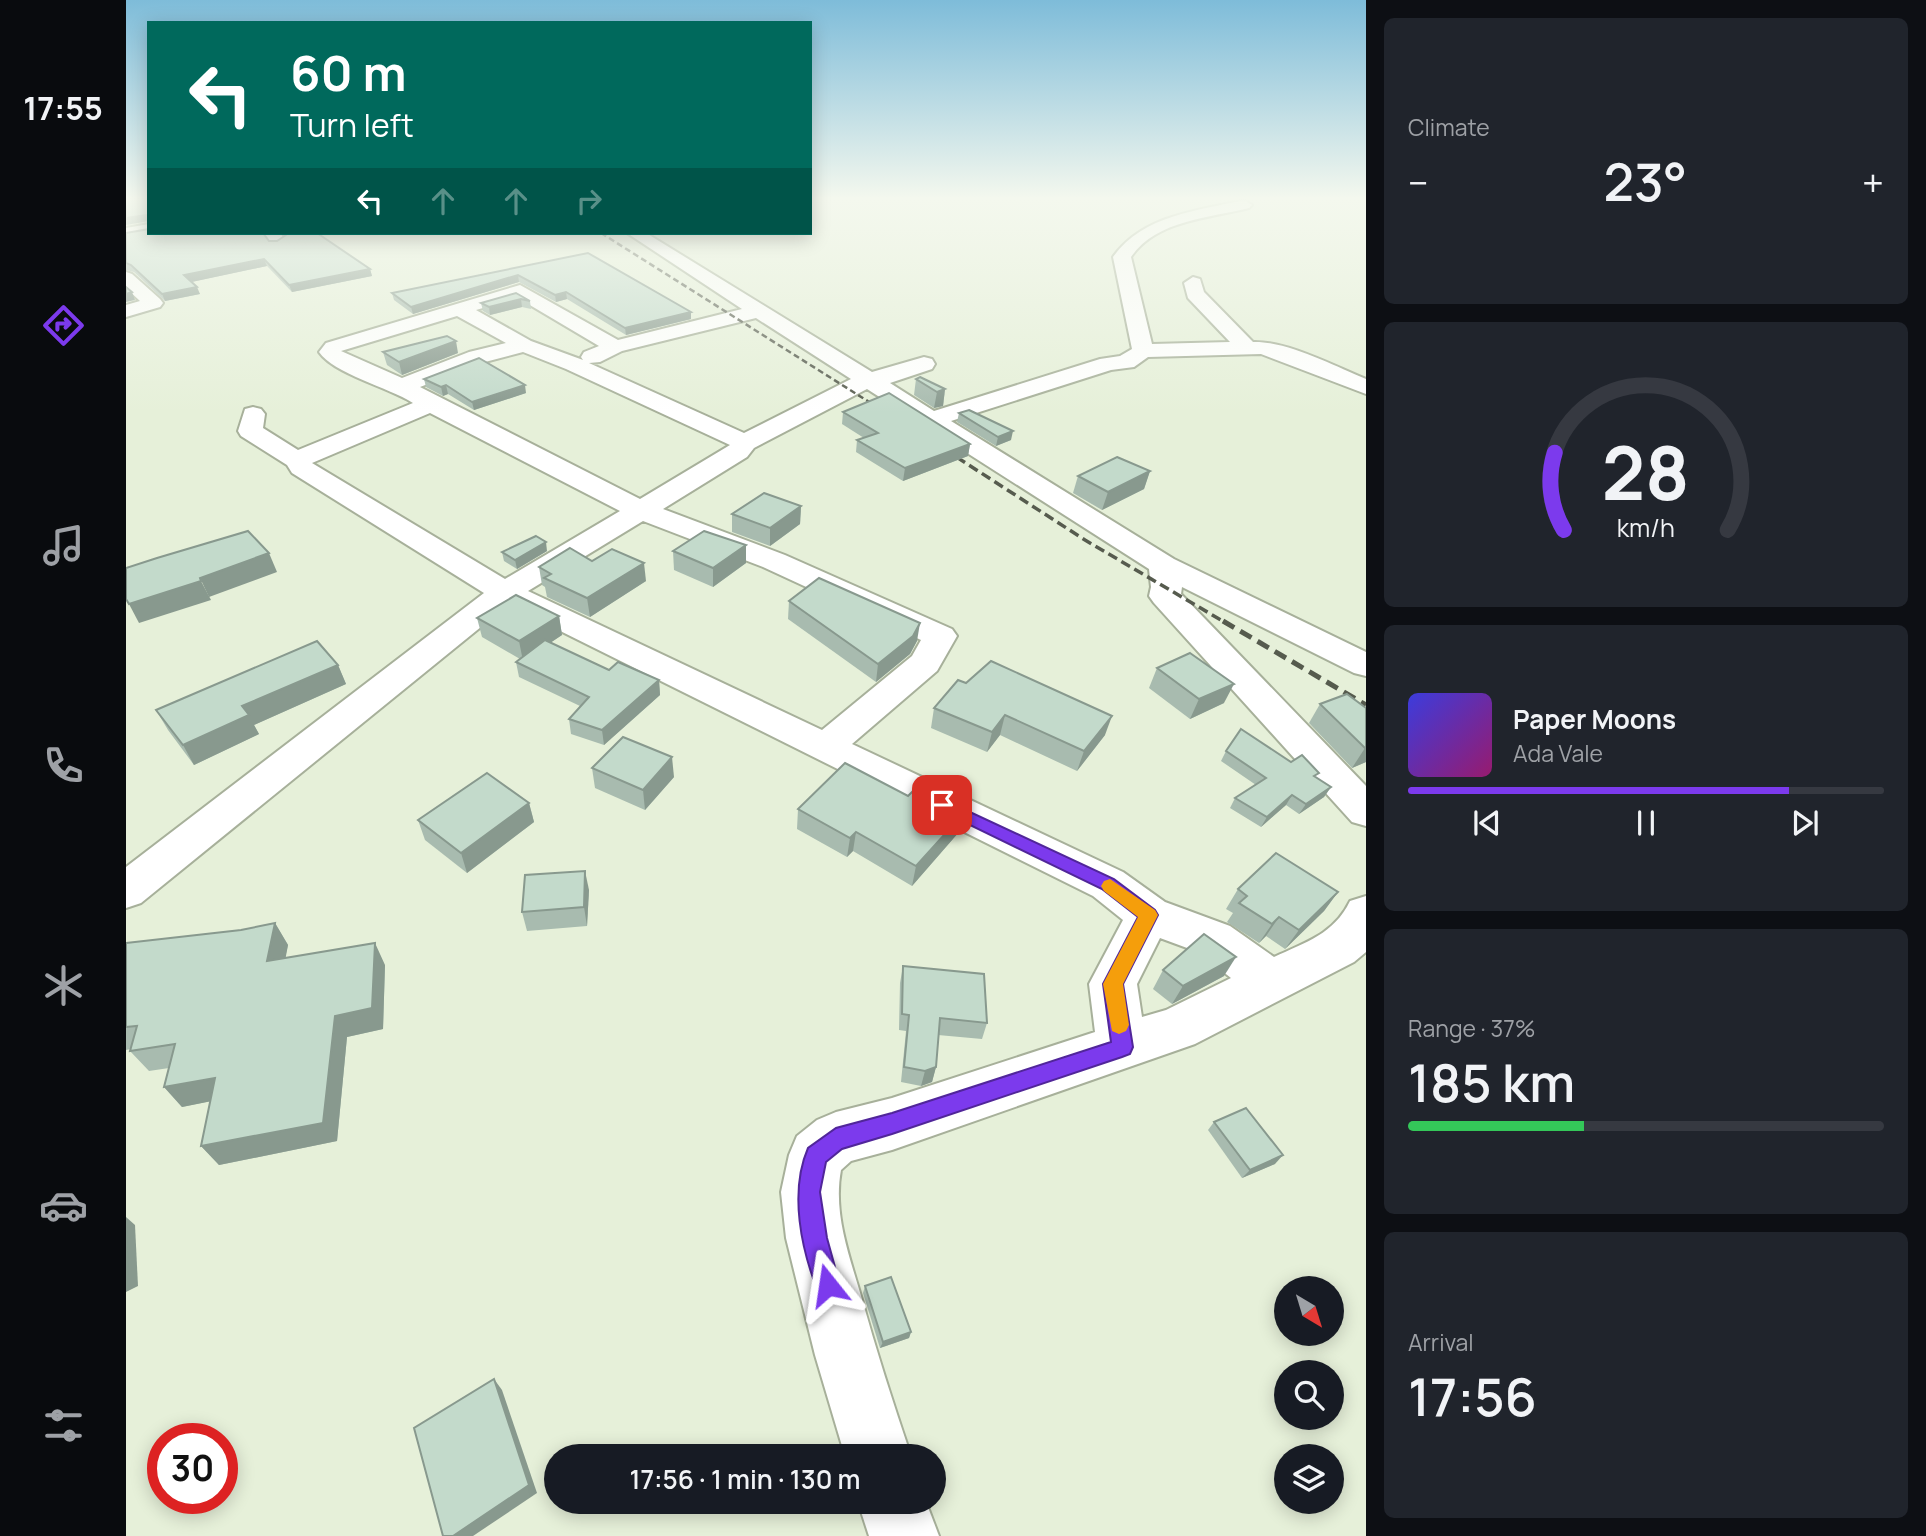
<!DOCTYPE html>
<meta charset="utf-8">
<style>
body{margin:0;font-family:Manrope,sans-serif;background:#20242c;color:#f1f3f6;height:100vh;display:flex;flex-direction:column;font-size:26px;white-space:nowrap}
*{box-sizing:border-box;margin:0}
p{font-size:23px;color:#9ea1a6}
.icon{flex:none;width:38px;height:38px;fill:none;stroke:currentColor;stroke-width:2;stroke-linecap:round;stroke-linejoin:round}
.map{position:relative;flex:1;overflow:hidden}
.sheet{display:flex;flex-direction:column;gap:18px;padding:18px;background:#0d0f14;width:560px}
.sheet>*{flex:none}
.top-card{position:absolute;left:21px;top:21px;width:665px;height:214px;border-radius:0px;box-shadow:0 4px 18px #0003;background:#00695c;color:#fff;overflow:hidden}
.needle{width:46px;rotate:142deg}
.tools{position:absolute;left:1148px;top:1276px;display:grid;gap:14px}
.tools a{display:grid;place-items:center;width:70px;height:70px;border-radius:50%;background:#171b24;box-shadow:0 4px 18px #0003;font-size:35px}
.speed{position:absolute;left:21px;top:1423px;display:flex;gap:14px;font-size:35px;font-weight:700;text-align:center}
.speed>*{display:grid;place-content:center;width:91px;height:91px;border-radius:50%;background:#171b24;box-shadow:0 4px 18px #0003;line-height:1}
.speed .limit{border:10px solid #d22;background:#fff;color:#111}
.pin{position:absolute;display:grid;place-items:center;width:60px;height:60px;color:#fff;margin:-30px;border-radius:14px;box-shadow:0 4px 10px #0006}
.me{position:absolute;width:77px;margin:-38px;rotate:345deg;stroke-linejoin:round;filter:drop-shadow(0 0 5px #0008)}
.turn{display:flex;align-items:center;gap:24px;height:147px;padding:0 28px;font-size:32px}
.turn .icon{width:91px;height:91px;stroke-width:2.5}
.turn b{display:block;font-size:49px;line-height:60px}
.lanes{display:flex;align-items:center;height:66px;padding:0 28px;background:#0003;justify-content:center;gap:35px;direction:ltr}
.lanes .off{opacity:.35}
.big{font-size:52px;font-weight:600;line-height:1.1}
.sheet .widget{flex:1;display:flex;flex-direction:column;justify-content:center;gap:10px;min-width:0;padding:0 24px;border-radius:10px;background:#20242c}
.sheet .dial{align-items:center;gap:0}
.dial svg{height:182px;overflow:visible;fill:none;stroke:#363941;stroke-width:7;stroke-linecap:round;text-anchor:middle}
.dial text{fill:#f1f3f6;stroke:none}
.song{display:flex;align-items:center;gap:21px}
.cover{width:84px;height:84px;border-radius:10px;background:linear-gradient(135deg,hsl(240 70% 55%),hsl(320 70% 35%))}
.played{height:7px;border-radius:4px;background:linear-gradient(90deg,#7c3aed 80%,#363941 80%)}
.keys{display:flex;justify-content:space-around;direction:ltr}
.heat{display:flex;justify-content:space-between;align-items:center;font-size:38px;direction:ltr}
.charge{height:10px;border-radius:5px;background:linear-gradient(90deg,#34c759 37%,#363941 0)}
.trip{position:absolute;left:418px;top:1444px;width:402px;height:70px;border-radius:35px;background:#171b24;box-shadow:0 4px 18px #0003;font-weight:600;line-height:70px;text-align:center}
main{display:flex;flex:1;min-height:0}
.tabs{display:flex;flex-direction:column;width:126px;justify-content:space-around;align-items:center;background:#090b0e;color:#9ea1a6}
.tabs .icon{width:49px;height:49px}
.tabs .on{color:#7c3aed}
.tabs b{font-size:32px;color:#f1f3f6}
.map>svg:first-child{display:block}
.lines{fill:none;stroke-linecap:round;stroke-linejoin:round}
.minor-casing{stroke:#a7b09a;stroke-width:4}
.minor{fill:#fff;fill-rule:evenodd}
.rail-far2{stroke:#565b4e;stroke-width:2.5;stroke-dasharray:6 3.5;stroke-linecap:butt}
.rail-far1{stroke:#565b4e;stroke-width:3.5;stroke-dasharray:10 5;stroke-linecap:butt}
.rail{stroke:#565b4e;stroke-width:5;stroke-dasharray:13 7;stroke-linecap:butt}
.wall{fill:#a8bbaf}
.shaded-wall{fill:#88998e}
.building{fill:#c3dacb;stroke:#88998e;stroke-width:2}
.route{fill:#7c3aed;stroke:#51269a;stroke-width:2}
.slow{fill:#f59e0b}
</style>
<main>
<nav class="tabs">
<b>17:55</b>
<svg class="icon on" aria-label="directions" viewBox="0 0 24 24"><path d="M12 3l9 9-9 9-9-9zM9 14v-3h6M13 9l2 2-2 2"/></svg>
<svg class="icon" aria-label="music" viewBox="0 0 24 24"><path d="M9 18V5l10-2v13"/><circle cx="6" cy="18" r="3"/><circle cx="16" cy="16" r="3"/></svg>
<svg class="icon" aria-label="phone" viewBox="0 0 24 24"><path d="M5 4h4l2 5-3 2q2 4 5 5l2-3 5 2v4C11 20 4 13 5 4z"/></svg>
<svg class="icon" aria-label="climate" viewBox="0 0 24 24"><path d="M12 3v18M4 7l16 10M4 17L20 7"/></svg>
<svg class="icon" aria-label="car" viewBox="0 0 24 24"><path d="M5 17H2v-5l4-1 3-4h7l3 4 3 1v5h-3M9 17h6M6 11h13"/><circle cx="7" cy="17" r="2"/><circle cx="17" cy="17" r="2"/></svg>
<svg class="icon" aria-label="filters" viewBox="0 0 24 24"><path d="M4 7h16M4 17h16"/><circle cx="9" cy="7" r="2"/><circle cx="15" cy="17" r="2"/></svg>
</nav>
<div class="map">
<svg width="1240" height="1536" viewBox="0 0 1240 1536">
<rect width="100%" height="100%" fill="#e6f0d9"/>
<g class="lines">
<defs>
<g id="minor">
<path d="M1118,200L1126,205L1123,208C1084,218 1030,220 1005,257L1026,344L1104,342L1062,298L1058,283L1067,277L1074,279L1078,292L1127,342C1162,341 1208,366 1240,379V394L1135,354L1022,357L1008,367L985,370L825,421L1048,559L1240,652V676L1228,673L1056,587L1055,594L1240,786V826L1226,822L1028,603L1023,596L1025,587L1023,569L741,389L628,448L621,457L537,509L659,555L826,629L831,636L811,671L726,744L997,872L1039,902L1104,926L1148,957C1180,942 1208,934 1224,901L1240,896V952L1228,962L1069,1044L766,1150L725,1161L715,1170C707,1213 723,1255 735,1296C750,1350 767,1403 785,1456H719L689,1355L660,1238L655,1192L663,1155L671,1136L691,1120L710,1112L766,1098L969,1032L963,984L997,920L967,896L382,605L15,903L0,908V867L358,593L166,473L161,465L115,436L112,431L119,409L127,407L135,409L139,414L137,428L172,450L287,403C262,387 208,374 193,352L200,343L394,285L492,340L616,309L501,233H520L746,372L798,357L806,359L809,364L806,369L764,383L808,411L974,359L994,356L1006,349L987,257C1017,215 1071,211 1118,200ZM392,298L473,346L458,352L455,357L457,360L405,341L350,310ZM331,316L380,343L343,352L276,378L215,351ZM630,318L725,379L618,433L463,363L474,362L496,351ZM397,352L440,369L604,445L514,499L294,387L359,362ZM304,413L494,511L379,579L186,463ZM517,521L637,567L795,640L786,656L696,730L402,591ZM1034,938L1072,952L1105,978L1040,1010L1016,1017L1011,984Z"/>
<path d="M23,224V233H28L0,238V228Z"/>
<path d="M137,233H154L160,241L152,246L146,245Z"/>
<path d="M0,272L6,274L34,299L37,303L34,307L0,317V305L14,301L0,288Z"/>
<path d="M732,1502H800L813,1536H743Z"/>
</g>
</defs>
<use href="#minor" class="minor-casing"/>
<use href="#minor" class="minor"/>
<path class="rail-far2" d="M475,233L759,412"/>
<path class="rail-far1" d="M818,449L959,540L1100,623"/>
<path class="rail" d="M1097,621L1240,705"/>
</g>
<g class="wall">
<path d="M0,233L151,241L158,236L156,233H191L244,269L246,276L166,292L141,266L65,282L74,294L39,301L8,272L0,270Z"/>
<path d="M462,253L565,319L500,335L441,299L430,302L393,282L287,314L268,300L266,293Z"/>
<path d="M390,293L404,301L405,309L396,307L364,315L357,311L355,303Z"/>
<path d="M257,352L332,353L276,375L261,365Z"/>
<path d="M298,379L400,393L348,410L322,394L317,396L300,387Z"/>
<path d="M790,379L819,389L817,406L808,408L788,395Z"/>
<path d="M717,412L844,444L842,456L777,481L730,452L731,440L738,438L716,424Z"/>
<path d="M833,413L885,440L870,446L831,422Z"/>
<path d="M1024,471L1018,489L976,510L947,493L952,476Z"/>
<path d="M675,506L674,524L644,546L606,532V514Z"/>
<path d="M421,551L391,569L378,561L376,552Z"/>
<path d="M547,551L620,563L587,587L548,570Z"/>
<path d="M466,561L520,581L464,617L421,597L419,587L416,585L413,567Z"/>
<path d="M663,601L791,641L784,654L750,682L662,619Z"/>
<path d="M433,616L436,635L424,643L483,670L533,680L534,695L478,745L445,734L443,719L454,706L393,677L390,662L394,659L356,637L351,618Z"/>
<path d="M212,665L220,684L128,725L133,734L68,765L42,730L30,710Z"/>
<path d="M1031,668L1098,703L1064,719L1023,688Z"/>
<path d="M832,680L979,735L951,771L874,735L861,752L805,728L808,708Z"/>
<path d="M1194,704L1240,708V762L1226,768L1183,723Z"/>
<path d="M1100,751L1191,778L1205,787L1198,797L1173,814L1160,805L1135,827L1104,808L1109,798L1130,785L1095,761Z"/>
<path d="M466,768L548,777L519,810L469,788Z"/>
<path d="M403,803L408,822L341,873L299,840L292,820Z"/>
<path d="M672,809L833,832L786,886L727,851L721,857L671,829Z"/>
<path d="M1112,889L1212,892L1198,911L1159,949L1140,936L1133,943L1101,922L1107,913L1100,909Z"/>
<path d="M463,890L461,926L401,931L396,912Z"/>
<path d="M149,923L162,945L159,958L259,965L257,1029L221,1037L211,1141L93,1165L75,1146L85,1101L56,1107L38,1087L43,1068L23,1071L4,1051L5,1049L0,1050V943L115,930Z"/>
<path d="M777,966L861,1023L856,1039L812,1035L810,1067L806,1082L795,1086L775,1082L780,1031L773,1030L774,983Z"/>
<path d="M1037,970L1098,976L1046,1004L1027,989Z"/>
<path d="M1088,1122L1149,1164L1116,1178L1082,1130Z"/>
<path d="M739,1286L785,1332L783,1338L754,1348L737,1293Z"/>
</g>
<g class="shaded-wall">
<path d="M20,215L23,221L0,225V218Z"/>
<path d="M138,259L141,266L61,283L58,275Z"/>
<path d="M244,269L246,276L166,292L163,285Z"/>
<path d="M392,275L393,282L287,314L285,307Z"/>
<path d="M71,287L74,294L39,301L36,294Z"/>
<path d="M6,292L9,300L0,302V294Z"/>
<path d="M440,292L441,299L430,302L429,295Z"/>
<path d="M395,299L396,307L364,315L363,307Z"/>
<path d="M565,312V319L500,335L499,328Z"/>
<path d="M330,341L332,353L276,375L273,362Z"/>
<path d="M320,385L322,394L317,396L315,387Z"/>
<path d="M399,385L400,393L348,410L346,402Z"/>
<path d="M819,389L817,406L808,408L811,392Z"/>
<path d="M887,431L885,440L870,446L872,437Z"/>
<path d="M844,444L842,456L777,481L779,468Z"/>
<path d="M1024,471L1018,489L976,510L982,492Z"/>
<path d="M675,506L674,524L644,546V528Z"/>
<path d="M420,542L421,551L391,569L389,560Z"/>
<path d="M620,545V563L587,587V568Z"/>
<path d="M143,553L151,572L83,597L74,578Z"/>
<path d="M518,563L520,581L464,617L461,598Z"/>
<path d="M75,581L85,600L13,623L3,604Z"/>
<path d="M433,616L436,635L397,661L393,641Z"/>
<path d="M794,623L791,641L784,654L750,682L752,664Z"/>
<path d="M212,665L220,684L128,725L133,734L68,765L57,745L116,706Z"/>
<path d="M533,680L534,695L478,745L476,730Z"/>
<path d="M1108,684L1098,703L1064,719L1073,699Z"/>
<path d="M879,715L874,735L861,752L866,732Z"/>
<path d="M986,716L979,735L951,771L958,751Z"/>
<path d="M1239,748H1240V762L1226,768Z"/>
<path d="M546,757L548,777L519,810L517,790Z"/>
<path d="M1205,787L1198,797L1173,814L1180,804Z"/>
<path d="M1166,795L1160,805L1135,827L1141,817Z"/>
<path d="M403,803L408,822L341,873L335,853Z"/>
<path d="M838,813L833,832L786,886L790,866Z"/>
<path d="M730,832L727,851L721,857L724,838Z"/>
<path d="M459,871L463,890L461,926L458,907Z"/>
<path d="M1212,892L1198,911L1159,949L1173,930Z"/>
<path d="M1153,917L1140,936L1133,943L1146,924Z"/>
<path d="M149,923L162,945L155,982L141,961Z"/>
<path d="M249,943L259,965L257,1029L221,1037L211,1141L93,1165L75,1146L209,1016Z"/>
<path d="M1110,957L1098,976L1046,1004L1057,986Z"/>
<path d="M810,1067L806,1082L795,1086L799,1071Z"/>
<path d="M89,1078L106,1097L56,1107L38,1087Z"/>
<path d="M1157,1155L1149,1164L1116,1178L1124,1170Z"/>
<path d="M0,1217L9,1225L12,1286L0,1292Z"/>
<path d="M785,1332L783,1338L754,1348L757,1342Z"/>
<path d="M368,1379L376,1390L411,1493L347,1536H327Z"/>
</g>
<g class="building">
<path d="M0,198H23V223L20,215L0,218Z"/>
<path d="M23,229V233H137L143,241H151L160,235L159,233H191L244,269L163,285L138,259L58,275L71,287L36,294L5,265L0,263V233Z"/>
<path d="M462,253L565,312L499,328L440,292L429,295L392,275L285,307L266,293Z"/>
<path d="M0,287L6,292L0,294Z"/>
<path d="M390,293L404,301L395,299L363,307L355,303Z"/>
<path d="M321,336L330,341L273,362L257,352Z"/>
<path d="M353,358L399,385L346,402L320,385L315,387L298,379Z"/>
<path d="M794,377L819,389L811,392L790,379Z"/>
<path d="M763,393L844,444L779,468L731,440L752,433L717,412Z"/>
<path d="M843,410L887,431L872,437L833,413Z"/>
<path d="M991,457L1024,471L982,492L952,476Z"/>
<path d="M638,493L675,506L644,528L606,514Z"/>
<path d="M122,531L143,553L74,578L75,581L3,604L0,599V568L31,558Z"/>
<path d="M578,531L620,545L587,568L547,551Z"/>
<path d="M410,536L420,542L389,560L376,552Z"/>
<path d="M444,548L466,561L486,549L518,563L461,598L418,578L425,574L413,567Z"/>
<path d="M693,578L794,623L787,636L752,664L663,601Z"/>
<path d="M390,595L433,616L393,641L351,618Z"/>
<path d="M419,640L483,670L492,662L533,680L476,730L443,719L463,697L390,662Z"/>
<path d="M191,641L212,665L116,706L123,715L57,745L30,710Z"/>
<path d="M1064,653L1108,684L1073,699L1031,668Z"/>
<path d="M865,661L986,716L958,751L879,715L866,732L808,708L832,680L840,683Z"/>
<path d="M1221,694L1240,708V748H1239L1194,704Z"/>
<path d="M1115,729L1165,762L1176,755L1193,773L1188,776L1205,787L1180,804L1166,795L1141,817L1109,798L1140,778L1100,751Z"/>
<path d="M497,737L546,757L517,790L466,768Z"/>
<path d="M719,763L782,796L789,789L838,813L790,866L730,832L724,838L672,809Z"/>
<path d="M361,773L403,803L335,853L292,820Z"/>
<path d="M1150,853L1212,892L1173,930L1153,917L1146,924L1113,903L1121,896L1112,889Z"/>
<path d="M459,871L458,907L396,912L399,875Z"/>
<path d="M149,923L141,961L249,943L246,1008L209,1016L197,1123L75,1146L89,1078L38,1087L49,1044L4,1051L11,1026L0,1027V943L115,930Z"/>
<path d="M1078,934L1110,957L1057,986L1037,970Z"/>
<path d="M777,966L858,974L861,1023L814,1018L810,1067L799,1071L778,1067L783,1015L776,1014Z"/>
<path d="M1120,1108L1157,1155L1124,1170L1088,1122Z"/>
<path d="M0,1225L2,1279L0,1280Z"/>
<path d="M765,1277L785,1332L757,1342L739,1286Z"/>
<path d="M368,1379L403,1485L327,1536H317L288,1428Z"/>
</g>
<linearGradient id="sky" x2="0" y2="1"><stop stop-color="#7ebcd9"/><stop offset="0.48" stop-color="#f4f8ee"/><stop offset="1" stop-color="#f4f8ee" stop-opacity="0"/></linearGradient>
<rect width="1240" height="413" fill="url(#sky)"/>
<path class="route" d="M816,799L988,879L1029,910L1032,915L997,984L1007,1047L1004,1054L996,1057L766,1134L716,1149L700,1162L694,1192L701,1238L714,1285L710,1294L702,1298L693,1294C675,1250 663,1192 682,1148L710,1128L766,1113L985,1042L977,984L1012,917L976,889L811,809L808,805L811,800Z"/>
<path class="slow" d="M984,879L1029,910L1032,915L997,984L1003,1025L1000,1031L993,1034L986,1031L977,984L1012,917L978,891L975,886L978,881Z"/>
</svg>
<div class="tools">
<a><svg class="needle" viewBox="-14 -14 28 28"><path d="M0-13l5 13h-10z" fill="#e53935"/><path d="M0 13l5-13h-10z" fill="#9ea1a6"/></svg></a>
<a><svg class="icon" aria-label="search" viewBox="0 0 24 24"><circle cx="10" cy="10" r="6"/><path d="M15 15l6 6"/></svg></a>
<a><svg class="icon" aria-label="layers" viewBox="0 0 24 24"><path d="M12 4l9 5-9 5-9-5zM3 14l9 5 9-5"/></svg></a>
</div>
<div class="speed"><div class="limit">30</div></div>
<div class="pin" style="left:816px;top:805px;background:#d93025"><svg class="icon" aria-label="arrive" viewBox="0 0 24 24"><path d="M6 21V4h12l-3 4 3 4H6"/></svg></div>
<svg class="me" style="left:702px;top:1285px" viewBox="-20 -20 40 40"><path d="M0-17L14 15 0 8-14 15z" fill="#7c3aed" stroke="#fff" stroke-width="4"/></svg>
<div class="trip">17:56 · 1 min · 130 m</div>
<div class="top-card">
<div class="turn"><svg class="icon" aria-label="left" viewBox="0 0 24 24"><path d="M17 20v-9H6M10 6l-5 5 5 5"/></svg><div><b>60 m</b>Turn left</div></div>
<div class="lanes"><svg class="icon" aria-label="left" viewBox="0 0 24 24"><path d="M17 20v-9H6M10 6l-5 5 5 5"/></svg><svg class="icon off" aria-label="ahead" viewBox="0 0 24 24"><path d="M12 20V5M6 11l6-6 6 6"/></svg><svg class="icon off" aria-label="ahead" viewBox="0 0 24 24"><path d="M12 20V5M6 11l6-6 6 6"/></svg><svg class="icon off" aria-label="right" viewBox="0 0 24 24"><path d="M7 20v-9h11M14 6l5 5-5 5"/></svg></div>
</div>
</div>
<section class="sheet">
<div class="widget"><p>Climate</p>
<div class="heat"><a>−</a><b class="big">23°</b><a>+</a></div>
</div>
<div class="widget dial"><svg viewBox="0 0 100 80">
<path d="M14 69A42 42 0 1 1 86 69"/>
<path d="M14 69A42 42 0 0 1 10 35" stroke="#7c3aed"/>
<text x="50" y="56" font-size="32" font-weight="700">28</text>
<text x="50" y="72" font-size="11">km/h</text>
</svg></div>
<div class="widget">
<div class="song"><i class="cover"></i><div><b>Paper Moons</b><p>Ada Vale</p></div></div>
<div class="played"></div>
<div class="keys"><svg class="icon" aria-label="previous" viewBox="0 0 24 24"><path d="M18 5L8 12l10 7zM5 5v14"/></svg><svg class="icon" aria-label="pause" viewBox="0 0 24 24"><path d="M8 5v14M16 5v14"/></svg><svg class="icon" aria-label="next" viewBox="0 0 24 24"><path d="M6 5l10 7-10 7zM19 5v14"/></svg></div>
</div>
<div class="widget"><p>Range · 37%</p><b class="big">185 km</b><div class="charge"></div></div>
<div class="widget"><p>Arrival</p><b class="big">17:56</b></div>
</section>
</main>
